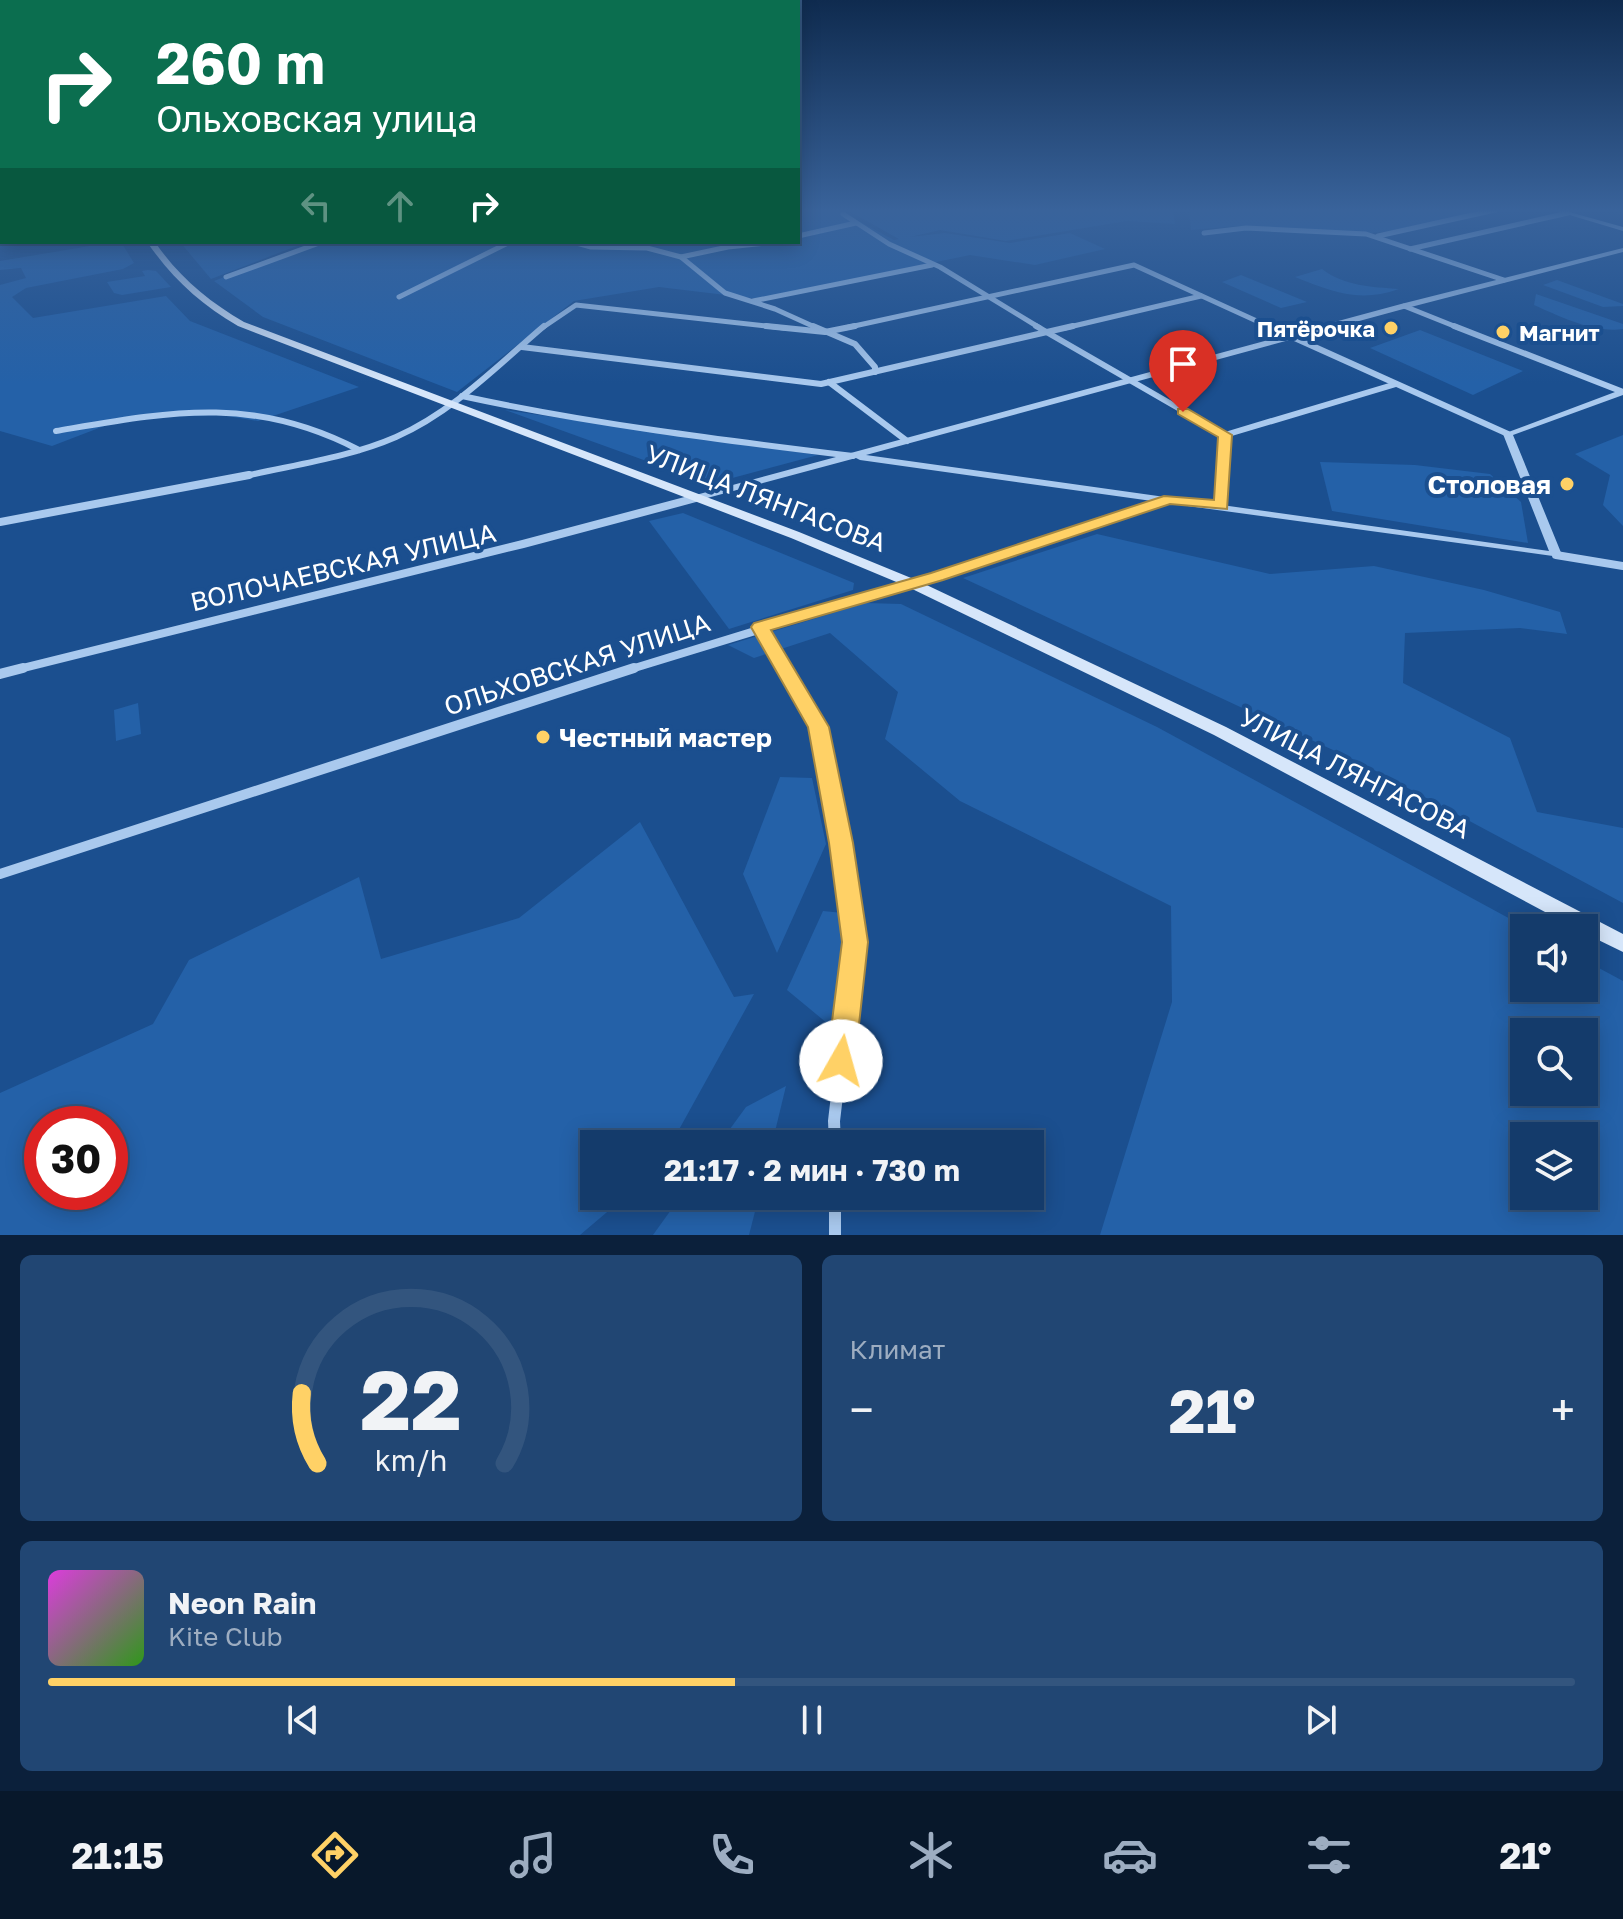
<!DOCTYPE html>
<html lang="ru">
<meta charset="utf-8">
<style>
body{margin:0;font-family:"Golos Text",sans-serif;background:#214673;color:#f1f3f6;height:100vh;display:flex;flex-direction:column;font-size:30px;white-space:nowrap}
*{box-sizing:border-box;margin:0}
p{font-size:26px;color:#9dadc1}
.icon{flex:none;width:44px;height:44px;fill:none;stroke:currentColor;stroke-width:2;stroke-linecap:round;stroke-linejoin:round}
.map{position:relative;height:1235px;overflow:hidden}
.details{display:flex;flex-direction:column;gap:20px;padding:20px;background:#0b203b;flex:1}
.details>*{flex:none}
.top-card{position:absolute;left:0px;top:0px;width:800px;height:244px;box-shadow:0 4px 20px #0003,0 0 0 2px #33557e;background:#0b6e4f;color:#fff;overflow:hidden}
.buttons{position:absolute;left:1510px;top:914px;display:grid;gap:16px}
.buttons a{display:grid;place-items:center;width:88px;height:88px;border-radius:0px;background:#143b6b;box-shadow:0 4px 20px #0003,0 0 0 2px #33557e;font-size:40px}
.speed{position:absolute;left:24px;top:1106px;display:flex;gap:16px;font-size:40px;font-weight:700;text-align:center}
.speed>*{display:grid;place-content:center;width:104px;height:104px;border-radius:50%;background:#143b6b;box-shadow:0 4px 20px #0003,0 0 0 2px #33557e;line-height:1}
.speed .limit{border:12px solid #d22;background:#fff;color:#111}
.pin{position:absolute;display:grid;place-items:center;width:68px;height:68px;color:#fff;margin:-82px -34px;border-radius:50% 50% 50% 0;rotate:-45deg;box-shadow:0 0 8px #0007}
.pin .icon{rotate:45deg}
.me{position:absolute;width:88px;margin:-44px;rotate:7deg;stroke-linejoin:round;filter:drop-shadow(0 0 6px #0008)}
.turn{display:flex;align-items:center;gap:28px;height:168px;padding:0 24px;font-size:36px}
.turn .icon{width:104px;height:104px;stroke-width:2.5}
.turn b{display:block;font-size:56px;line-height:68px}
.lanes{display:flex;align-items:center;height:76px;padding:0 24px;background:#0003;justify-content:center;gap:40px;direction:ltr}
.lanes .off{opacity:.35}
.big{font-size:60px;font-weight:700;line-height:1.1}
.details .tile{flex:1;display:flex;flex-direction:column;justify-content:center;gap:12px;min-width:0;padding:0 28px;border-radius:12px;background:#214673}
.details .dial{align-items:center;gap:0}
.dial svg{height:208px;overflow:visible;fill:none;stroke:#33557e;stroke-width:7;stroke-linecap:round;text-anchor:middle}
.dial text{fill:#f1f3f6;stroke:none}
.song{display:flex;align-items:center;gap:24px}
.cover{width:96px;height:96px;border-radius:12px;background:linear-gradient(135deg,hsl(300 70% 55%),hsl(110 70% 35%))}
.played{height:8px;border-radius:4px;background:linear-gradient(90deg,#ffd166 45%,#33557e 45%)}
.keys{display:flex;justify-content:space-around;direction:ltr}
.heat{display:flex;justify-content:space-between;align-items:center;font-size:44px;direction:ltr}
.details .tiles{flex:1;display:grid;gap:20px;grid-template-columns:1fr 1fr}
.tile:last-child{grid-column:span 2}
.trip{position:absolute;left:580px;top:1130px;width:464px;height:80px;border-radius:0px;background:#143b6b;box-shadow:0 4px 20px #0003,0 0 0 2px #33557e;font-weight:700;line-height:80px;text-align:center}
.menu{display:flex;height:128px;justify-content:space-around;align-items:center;background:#08182b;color:#9dadc1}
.menu .icon{width:56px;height:56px}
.menu .active{color:#ffd166}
.menu b{font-size:36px;color:#f1f3f6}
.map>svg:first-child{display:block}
.green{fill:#2461a8;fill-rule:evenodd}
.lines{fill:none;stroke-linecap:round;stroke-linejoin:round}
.minor-far4{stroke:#a9c9ee;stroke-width:5}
.minor-far3{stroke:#a9c9ee;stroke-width:6}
.minor-far2{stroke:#a9c9ee;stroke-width:8}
.minor-far1{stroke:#a9c9ee;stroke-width:10}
.minor{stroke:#a9c9ee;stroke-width:12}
.tertiary{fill:#a9c9ee;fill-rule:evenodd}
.secondary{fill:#d6e6fa;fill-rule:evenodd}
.wall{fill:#245895}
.route{fill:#ffd166;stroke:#a68842;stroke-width:2}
.poi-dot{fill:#ffd166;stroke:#1b4f8f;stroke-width:3}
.labels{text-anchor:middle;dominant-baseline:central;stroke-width:8;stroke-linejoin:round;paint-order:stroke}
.far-poi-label{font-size:22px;font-weight:bold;fill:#fff;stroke:#1b4f8f;text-anchor:end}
.poi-label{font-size:26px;font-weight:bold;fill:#fff;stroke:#1b4f8f;text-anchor:end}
.street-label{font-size:26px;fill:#fff;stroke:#1b4f8f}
</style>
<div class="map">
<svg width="1623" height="1235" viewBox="0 0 1623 1235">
<rect width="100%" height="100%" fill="#1b4f8f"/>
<g class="green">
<path d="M798,210H838L894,240L899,239L847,210H1173L1175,224L1127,221L1006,241L940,230L910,237L945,233L1010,243L1070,233L1105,249L1035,265L970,255L759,299L659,287L574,301L457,392L263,317L214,281L314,242H586L607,247L618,242H798Z"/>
<path d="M1189,210H1489L1396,231L1369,233L1237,226L1191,230Z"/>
<path d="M114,242H121L134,263L123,269L26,288L12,297L33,318L166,296L190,321L359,387L258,421L221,415L125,418L52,446L0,431V285L26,278L21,268L0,270V261Z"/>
<path d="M180,242H307L211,279Z"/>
<path d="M1322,269C1344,286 1372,287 1399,289C1359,303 1333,292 1295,277Z"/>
<path d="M148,270L156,271L171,287L122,295L114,293L107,282L145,276L142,271Z"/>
<path d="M1241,275L1307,302L1281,308L1222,282Z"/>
<path d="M1557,280L1623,304V306L1603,307L1543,285Z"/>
<path d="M1536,294L1623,324V329C1593,333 1561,317 1534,305Z"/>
<path d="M1420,330L1523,371L1473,395L1370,348Z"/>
<path d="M505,410L818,455L710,484Z"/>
<path d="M1623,435V526L1603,505L1610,475L1575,454Z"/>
<path d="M1320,462L1415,465L1490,474L1521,502L1528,543L1332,511Z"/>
<path d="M683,513L854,583L853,590L729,629L649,521Z"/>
<path d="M1097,534L1270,574L1374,566L1484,590L1560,612L1567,634L1520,628L1405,633L1403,683L1510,738L1537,812L1623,828V903L1361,763L963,578Z"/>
<path d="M866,603L901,604L1157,727L1527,928H1524V988H1584V960L1623,981V1235H1100L1172,1002L1171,906L960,801L885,739L898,692L830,633L754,658L728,645ZM1524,1032H1584V1092H1524ZM1524,1136H1584V1196H1524Z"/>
<path d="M138,703L141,734L116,741L114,710Z"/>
<path d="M780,777L812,778L826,844L777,953L743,874Z"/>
<path d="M640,822L734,997L754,994L671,1144H594V1196H626L580,1235H0V1093L153,1024L189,960L359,877L381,959L519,918ZM42,1124H110V1192H42Z"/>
<path d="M823,911L843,913L852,941L839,1033L787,990Z"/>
<path d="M786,1086L772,1144H719L746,1107Z"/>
<path d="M681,1196H759L749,1235H653Z"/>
</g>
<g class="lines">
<g class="minor-far4">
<path d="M843,214L889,244L940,267L1040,328"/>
<path d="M1204,233L1246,228L1366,234L1504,280"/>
<path d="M798,236L856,223"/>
<path d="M1378,236L1495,210"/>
<path d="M573,242L591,247L647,248L681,257L725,293L775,309L817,328"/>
<path d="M1410,249L1568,213"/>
<path d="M681,257L728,247L775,242"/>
<path d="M226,277L322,242"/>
<path d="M399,297L510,242"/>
<path d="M753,301L932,265"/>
<path d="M1404,306L1459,328"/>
<path d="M542,328L576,305L784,328"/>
<path d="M845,328L1134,265L1272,328"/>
<path d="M1065,328L1201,296"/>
</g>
<g class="minor-far3">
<path d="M766,326L825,332L855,326"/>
<path d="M813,326L855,344L875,367V372"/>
<path d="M1036,326L1225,435L1223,477"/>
<path d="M1268,326L1508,434"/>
<path d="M1454,326L1623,392"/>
<path d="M522,347L821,384L1073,326"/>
<path d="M829,382L907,441"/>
<path d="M462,396C591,424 722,440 853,456"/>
<path d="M56,431C168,412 252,394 359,450"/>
<path d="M1225,435L1396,384"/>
<path d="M241,477C292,465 348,458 396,437C453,412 498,365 544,326"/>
</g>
<g class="minor-far2">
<path d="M1221,506L1223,475"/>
<path d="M0,522L249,475"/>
<path d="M1556,555L1623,566"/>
<path d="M761,627L786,670"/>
<path d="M15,670L523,544L696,498"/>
<path d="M628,670L911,583"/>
</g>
<g class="minor-far1">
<path d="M785,668L819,727L852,918"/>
<path d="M0,674L23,668"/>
<path d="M0,874L634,668"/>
</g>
<g class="minor">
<path d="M835,1144L834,1121L855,942L851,916"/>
<path d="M835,1196V1235"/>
</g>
<g class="tertiary">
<path d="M1553,210H1562L1623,227V231Z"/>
<path d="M1623,248V252L1407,308L866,455L1549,551L1503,434L1623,389V395L1513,435L1562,555L1560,557L1166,503L911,586L907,585L905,583L907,581L1152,501L860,460L856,458L696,501L691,498L692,496L1401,304Z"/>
</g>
<path class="secondary" d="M147,242H155C179,277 208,301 244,322L799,532L916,580L1226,727L1623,934V952L1584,933V928H1575L1214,735L906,586L791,538L238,326C200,304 172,278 147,242Z"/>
</g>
<path class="wall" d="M1605,210H1623V215Z"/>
<linearGradient id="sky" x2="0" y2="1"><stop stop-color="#0f2b4f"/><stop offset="0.55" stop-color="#39639b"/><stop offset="1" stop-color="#39639b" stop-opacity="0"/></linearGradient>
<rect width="1623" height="383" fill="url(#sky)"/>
<path class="route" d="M1178,409H1188L1232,435L1227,509L1170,504L943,580L771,630L829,727L853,843L868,942L855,1061L851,1070L841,1074L831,1070L827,1061L842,942L829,843L808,727L751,627L754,623L931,573L1164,496L1214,500L1218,437L1178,414Z"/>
<g class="poi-dot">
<circle cx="1391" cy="328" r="8"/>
<circle cx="1503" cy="332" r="8"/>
<circle cx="1567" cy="484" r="8"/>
<circle cx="543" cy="737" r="8"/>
</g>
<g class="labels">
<g class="far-poi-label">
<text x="1375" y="328">Пятёрочка</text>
<text x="1519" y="332" text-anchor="start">Магнит</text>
</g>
<g class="poi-label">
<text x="1551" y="484">Столовая</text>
<text x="559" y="737" text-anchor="start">Честный мастер</text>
</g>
<g class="street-label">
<text transform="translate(766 498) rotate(21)">УЛИЦА ЛЯНГАСОВА</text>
<text transform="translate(343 567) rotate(-13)">ВОЛОЧАЕВСКАЯ УЛИЦА</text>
<text transform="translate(577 664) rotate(-18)">ОЛЬХОВСКАЯ УЛИЦА</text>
<text transform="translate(1355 773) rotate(27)">УЛИЦА ЛЯНГАСОВА</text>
</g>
</g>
</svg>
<div class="buttons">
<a><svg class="icon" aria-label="sound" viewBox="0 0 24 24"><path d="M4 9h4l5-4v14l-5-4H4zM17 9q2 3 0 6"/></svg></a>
<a><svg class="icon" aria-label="search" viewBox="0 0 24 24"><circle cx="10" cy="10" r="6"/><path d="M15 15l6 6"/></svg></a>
<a><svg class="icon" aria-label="layers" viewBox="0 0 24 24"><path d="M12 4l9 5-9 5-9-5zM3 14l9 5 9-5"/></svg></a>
</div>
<div class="speed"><div class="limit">30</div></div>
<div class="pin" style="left:1183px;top:412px;background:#d93025"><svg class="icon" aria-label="arrive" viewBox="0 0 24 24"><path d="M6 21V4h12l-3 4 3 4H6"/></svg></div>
<svg class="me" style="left:841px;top:1061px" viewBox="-20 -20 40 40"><circle r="19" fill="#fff"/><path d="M0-13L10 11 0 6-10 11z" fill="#ffd166"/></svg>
<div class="trip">21:17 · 2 мин · 730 m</div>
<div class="top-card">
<div class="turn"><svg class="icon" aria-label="right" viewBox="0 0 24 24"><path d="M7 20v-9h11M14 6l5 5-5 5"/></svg><div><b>260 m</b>Ольховская улица</div></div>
<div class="lanes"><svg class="icon off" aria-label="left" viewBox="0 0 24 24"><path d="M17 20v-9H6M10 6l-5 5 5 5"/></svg><svg class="icon off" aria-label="ahead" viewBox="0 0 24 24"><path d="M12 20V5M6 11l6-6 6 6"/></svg><svg class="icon" aria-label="right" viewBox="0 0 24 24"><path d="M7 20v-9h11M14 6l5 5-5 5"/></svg></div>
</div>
</div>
<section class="details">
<div class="tiles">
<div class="tile dial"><svg viewBox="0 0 100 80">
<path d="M14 69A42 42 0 1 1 86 69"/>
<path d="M14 69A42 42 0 0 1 8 42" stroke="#ffd166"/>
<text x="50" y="56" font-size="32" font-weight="700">22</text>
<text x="50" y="72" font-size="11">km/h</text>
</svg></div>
<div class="tile"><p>Климат</p>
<div class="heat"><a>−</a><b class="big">21°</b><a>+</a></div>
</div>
<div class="tile">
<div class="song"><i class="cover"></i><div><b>Neon Rain</b><p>Kite Club</p></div></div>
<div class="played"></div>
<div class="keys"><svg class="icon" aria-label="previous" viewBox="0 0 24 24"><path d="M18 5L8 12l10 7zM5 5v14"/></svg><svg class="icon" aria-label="pause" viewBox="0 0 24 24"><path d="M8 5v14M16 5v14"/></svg><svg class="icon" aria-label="next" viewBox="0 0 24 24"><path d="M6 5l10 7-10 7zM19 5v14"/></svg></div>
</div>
</div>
</section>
<nav class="menu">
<b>21:15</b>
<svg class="icon active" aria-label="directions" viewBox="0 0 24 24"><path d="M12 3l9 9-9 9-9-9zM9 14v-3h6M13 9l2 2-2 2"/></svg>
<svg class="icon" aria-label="music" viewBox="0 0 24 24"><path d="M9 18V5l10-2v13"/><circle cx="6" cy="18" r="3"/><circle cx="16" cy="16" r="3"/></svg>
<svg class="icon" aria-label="phone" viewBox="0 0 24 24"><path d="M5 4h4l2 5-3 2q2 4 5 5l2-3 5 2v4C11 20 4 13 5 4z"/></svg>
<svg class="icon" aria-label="climate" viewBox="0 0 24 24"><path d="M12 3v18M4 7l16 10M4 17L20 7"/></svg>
<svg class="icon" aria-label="car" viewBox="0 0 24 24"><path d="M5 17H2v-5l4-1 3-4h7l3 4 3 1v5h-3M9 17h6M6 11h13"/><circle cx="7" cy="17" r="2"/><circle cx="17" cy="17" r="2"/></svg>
<svg class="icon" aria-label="filters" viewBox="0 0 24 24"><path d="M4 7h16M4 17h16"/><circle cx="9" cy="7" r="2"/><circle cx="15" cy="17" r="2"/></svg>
<b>21°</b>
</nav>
